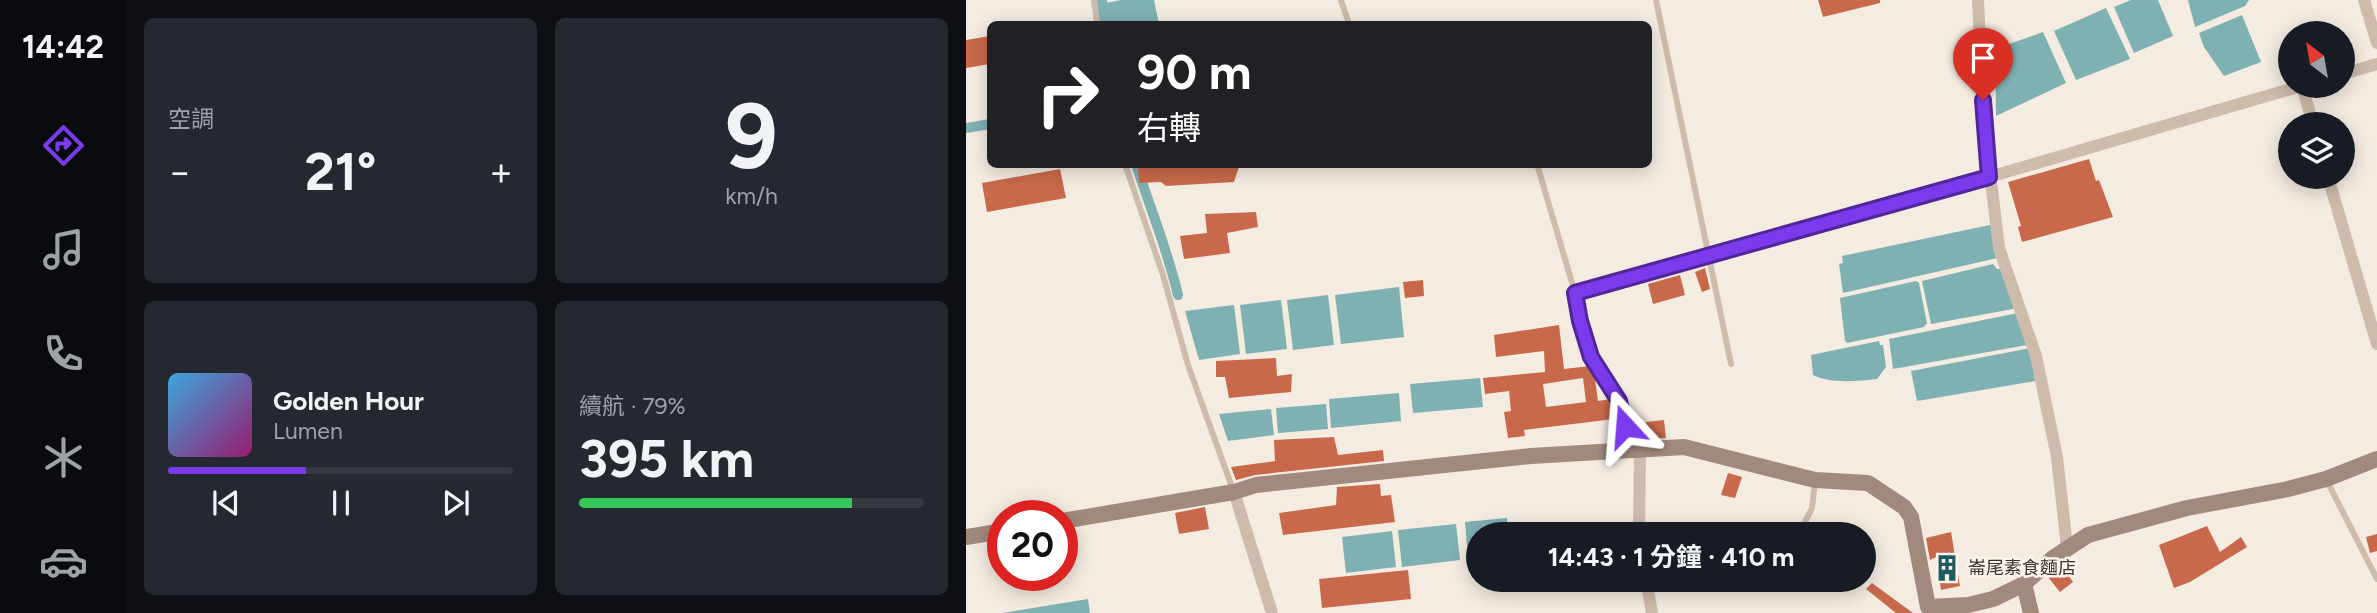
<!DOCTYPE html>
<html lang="zh-TW">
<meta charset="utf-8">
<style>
body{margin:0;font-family:Figtree,"Noto Sans TC",sans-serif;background:#242831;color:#f1f3f6;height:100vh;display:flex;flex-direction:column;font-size:26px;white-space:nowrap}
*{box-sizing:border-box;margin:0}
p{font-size:23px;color:#9ea1a6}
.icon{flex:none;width:38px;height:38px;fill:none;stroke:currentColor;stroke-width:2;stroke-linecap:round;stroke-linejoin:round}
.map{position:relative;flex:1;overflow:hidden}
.drawer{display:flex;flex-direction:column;gap:18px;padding:18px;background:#0d0f14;width:840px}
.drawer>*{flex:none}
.guide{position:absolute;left:21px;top:21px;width:665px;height:147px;border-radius:10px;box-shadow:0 4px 18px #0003;background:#202124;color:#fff;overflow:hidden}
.needle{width:46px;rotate:329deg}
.controls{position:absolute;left:1312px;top:21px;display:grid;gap:14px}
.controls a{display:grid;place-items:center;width:77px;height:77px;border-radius:50%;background:#171b24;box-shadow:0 4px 18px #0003;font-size:35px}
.speed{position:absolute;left:21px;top:500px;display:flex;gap:14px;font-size:35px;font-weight:700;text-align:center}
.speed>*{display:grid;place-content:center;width:91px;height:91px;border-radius:50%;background:#171b24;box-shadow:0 4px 18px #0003;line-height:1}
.speed .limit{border:10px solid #d22;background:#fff;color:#111}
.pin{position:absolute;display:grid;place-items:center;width:60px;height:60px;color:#fff;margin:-72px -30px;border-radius:50% 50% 50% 0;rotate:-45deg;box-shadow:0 0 7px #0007}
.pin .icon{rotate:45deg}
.me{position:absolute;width:77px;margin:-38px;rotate:341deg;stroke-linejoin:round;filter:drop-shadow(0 0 5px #0008)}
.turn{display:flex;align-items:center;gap:24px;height:147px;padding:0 35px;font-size:32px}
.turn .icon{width:91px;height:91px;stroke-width:2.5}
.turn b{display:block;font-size:49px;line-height:60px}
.big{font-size:52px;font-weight:700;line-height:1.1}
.drawer .widget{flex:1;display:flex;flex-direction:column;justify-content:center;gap:10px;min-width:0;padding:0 24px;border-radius:10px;background:#242831}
.drawer .dial{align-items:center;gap:0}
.dial b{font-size:91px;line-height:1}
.song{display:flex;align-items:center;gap:21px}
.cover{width:84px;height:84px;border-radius:10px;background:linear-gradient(135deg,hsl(200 70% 55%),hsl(320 70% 35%))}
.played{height:7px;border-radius:4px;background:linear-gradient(90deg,#7c3aed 40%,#363941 40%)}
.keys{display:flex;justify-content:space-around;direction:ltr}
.heat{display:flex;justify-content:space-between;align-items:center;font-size:38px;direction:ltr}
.charge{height:10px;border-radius:5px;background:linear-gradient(90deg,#34c759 79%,#363941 0)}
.drawer .tiles{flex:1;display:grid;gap:18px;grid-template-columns:repeat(2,1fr)}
.trip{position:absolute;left:500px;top:522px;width:410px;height:70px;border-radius:35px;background:#171b24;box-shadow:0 4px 18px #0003;font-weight:700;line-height:70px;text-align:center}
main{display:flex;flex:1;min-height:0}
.tabs{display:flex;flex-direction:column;width:126px;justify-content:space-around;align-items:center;background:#090b0e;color:#9ea1a6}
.tabs .icon{width:49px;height:49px}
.tabs .on{color:#7c3aed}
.tabs b{font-size:32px;color:#f1f3f6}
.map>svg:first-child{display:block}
.water{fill:#7fb0b2}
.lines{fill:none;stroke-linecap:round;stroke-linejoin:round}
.canal{stroke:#7fb0b2;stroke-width:10}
.building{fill:#c8694b;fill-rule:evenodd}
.lane{stroke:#cdbbac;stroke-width:6}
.street{stroke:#cdbbac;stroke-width:12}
.secondary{stroke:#a18a7d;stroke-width:16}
.route-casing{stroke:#51269a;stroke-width:18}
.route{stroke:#7c3aed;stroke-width:12}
.labels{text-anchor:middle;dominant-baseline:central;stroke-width:5;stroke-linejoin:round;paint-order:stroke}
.poi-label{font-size:18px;fill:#3b302b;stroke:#fbf5ee;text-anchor:start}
</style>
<main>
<nav class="tabs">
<b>14:42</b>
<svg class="icon on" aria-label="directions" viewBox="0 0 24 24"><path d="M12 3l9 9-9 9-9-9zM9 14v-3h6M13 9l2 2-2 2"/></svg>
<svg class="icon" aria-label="music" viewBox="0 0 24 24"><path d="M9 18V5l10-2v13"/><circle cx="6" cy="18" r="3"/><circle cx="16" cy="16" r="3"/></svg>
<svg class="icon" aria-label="phone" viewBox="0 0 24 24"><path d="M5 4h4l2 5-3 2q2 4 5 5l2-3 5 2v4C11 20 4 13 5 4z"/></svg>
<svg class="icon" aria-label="climate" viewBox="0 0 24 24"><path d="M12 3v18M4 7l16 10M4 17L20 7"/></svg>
<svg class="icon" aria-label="car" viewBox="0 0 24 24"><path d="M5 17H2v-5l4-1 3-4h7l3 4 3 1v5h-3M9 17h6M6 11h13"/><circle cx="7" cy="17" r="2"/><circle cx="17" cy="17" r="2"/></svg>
</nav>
<section class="drawer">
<div class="tiles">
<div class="widget"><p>空調</p>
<div class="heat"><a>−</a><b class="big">21°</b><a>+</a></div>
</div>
<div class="widget dial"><b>9</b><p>km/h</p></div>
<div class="widget">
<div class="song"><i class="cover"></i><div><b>Golden Hour</b><p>Lumen</p></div></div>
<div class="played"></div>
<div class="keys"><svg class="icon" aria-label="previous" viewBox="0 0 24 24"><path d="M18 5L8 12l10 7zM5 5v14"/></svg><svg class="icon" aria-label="pause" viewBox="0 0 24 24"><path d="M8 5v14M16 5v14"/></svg><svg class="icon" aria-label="next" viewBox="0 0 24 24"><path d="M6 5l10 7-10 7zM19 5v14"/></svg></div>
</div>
<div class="widget"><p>續航 · 79%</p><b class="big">395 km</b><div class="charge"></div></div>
</div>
</section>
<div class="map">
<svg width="1411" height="613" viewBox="0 0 1411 613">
<rect width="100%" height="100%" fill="#f4ebe1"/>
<g class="water">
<path d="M156,0H188L193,24H141L139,3Z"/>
<path d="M1165,0H1192L1207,36L1168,53L1148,7Z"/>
<path d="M1222,0H1283L1279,6L1229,27Z"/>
<path d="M1140,8L1164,59L1110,80L1088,31Z"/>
<path d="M1276,15L1295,62L1258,76L1238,47L1233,33Z"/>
<path d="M1077,32L1100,83L1030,116L1029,49Z"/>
<path d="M1024,225L1027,227L1036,257L877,293L873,264L877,263L876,256Z"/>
<path d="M1027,264L1031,269H1035L1048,307L1047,309L965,324L956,281Z"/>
<path d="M950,281L953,283L961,323L958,327L881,343L879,341L874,298Z"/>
<path d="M433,287L438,337L375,344L369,295Z"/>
<path d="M362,295L368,345L327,350L321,300Z"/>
<path d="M315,300L321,349L280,354L274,305Z"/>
<path d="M268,305L274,354L233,360L219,311Z"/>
<path d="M1052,313L1061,345L927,369L923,339Z"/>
<path d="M913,341L914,345H917L920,367L911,379C892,381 864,384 847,375L845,355Z"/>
<path d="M1065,348L1069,381L951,401L945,371Z"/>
<path d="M514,378L517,407L447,413L444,384Z"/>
<path d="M433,393L435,421L365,428L363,399Z"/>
<path d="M360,404L362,429L312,433L310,408Z"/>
<path d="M305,409L308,435L262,441L253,414Z"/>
<path d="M541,518L542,534H513V557L502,558L499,522Z"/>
<path d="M490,524L494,560L436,567L432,530Z"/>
<path d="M426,531L430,567L380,573L376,537Z"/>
<path d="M122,599L124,613H36Z"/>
</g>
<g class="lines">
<g class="canal">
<path d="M136,0L138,24"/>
<path d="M0,128L24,124"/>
<path d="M170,164C184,208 202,251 212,295"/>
</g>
</g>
<g class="building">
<path d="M852,0H914V3L857,17Z"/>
<path d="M24,36V64L0,68V40Z"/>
<path d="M1123,159L1130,181L1133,180L1147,217L1056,242L1052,227L1055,226L1042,182Z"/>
<path d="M226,164H274L268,182L200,186L195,182L173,183L172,168Z"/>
<path d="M94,169L100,198L21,212L16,183Z"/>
<path d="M290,212L292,227L261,233L264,253L218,259L214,236L241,233L239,214Z"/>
<path d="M739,268L744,289L736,292L729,272Z"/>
<path d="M714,275L719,295L687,304L682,284Z"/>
<path d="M457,280L458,296L439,298L437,282Z"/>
<path d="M593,325L598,369L624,366L628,372L632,401L645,399L648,419L558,430L559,436L542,438L538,412L545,411L543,391L519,394L517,378L579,372L578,351L530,357L528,335ZM617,378L620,402L580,407L577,384Z"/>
<path d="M310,358L311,376L326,374L325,392L263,398L259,377H250V361Z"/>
<path d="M698,420L700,438L682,439L680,422Z"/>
<path d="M368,437L372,455L417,450L418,461L289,475L270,480L265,467L309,461L308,440Z"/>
<path d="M762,473L776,477L769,498L755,495Z"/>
<path d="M414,484L415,496L425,495L429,522L317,535L313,513L370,505L371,487Z"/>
<path d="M239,507L243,529L213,534L209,513Z"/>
<path d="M1241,526L1254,552L1275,537L1281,547L1224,582L1208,588L1193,545Z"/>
<path d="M985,532L994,586L975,590L970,557L964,560L960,538Z"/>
<path d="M1411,534V551L1404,553L1400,537Z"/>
<path d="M1095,565L1107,582L1094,592L1082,577Z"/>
<path d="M442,570L445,599L356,608L353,579Z"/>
<path d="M906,583L947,613H930L900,589Z"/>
</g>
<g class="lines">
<g class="lane">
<path d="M128,0L131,24"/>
<path d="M375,0L383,24"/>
<path d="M690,0L765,364"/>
<path d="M159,164L197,275L222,365L267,490"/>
<path d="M571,164L609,293L614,321L625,357L653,401L664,449"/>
<path d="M1361,481L1411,579"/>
<path d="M833,534L846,508L849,482"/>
</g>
<g class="street">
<path d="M1012,0L1018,123L1033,248L1070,356L1091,457L1101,547"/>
<path d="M1398,0L1411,43"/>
<path d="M1377,74L1411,64"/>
<path d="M1336,86L1347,124"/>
<path d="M1362,177L1411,344"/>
<path d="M609,293L1023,177L1335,86"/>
<path d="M268,492L306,613"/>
<path d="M673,534L674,450"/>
<path d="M680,579L686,613"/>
</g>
<g class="secondary">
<path d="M96,521L268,492L290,485L565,456L718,447L849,480L902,483L938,507L945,517L962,607L1002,605L1027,599L1058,584L1087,558L1122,535L1221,508L1322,489L1360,479L1411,459"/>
<path d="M0,537L37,531"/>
<path d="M1058,584L1065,613"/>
</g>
</g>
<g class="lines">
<defs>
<path id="route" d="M659,426L653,401L625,357L614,321L609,293L1023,177L1017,100"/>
</defs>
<use href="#route" class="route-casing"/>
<use href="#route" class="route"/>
</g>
<defs>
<symbol id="building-bare" viewBox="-9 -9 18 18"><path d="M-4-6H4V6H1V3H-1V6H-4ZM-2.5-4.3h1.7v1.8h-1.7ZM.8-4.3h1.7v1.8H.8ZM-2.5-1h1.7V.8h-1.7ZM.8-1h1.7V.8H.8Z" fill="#1f5a5e" stroke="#fbf5ee" stroke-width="2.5" paint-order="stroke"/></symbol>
</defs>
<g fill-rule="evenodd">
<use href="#building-bare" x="962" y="549" width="38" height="38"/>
</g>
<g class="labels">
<g class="poi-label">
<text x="1002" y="568">崙尾素食麵店</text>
</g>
</g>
</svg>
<div class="controls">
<a><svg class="needle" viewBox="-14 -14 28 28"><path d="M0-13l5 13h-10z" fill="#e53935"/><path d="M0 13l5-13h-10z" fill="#9ea1a6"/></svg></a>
<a><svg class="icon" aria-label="layers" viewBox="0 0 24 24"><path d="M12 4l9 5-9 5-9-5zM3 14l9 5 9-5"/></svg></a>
</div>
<div class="speed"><div class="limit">20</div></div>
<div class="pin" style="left:1017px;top:100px;background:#d93025"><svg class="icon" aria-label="arrive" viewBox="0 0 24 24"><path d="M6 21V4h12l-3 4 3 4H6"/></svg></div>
<svg class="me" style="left:659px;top:426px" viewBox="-20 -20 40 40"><path d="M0-17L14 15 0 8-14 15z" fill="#7c3aed" stroke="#fff" stroke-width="4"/></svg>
<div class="trip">14:43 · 1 分鐘 · 410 m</div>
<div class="guide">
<div class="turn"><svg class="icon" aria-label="right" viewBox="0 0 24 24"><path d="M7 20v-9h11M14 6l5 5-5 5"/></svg><div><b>90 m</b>右轉</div></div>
</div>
</div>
</main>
